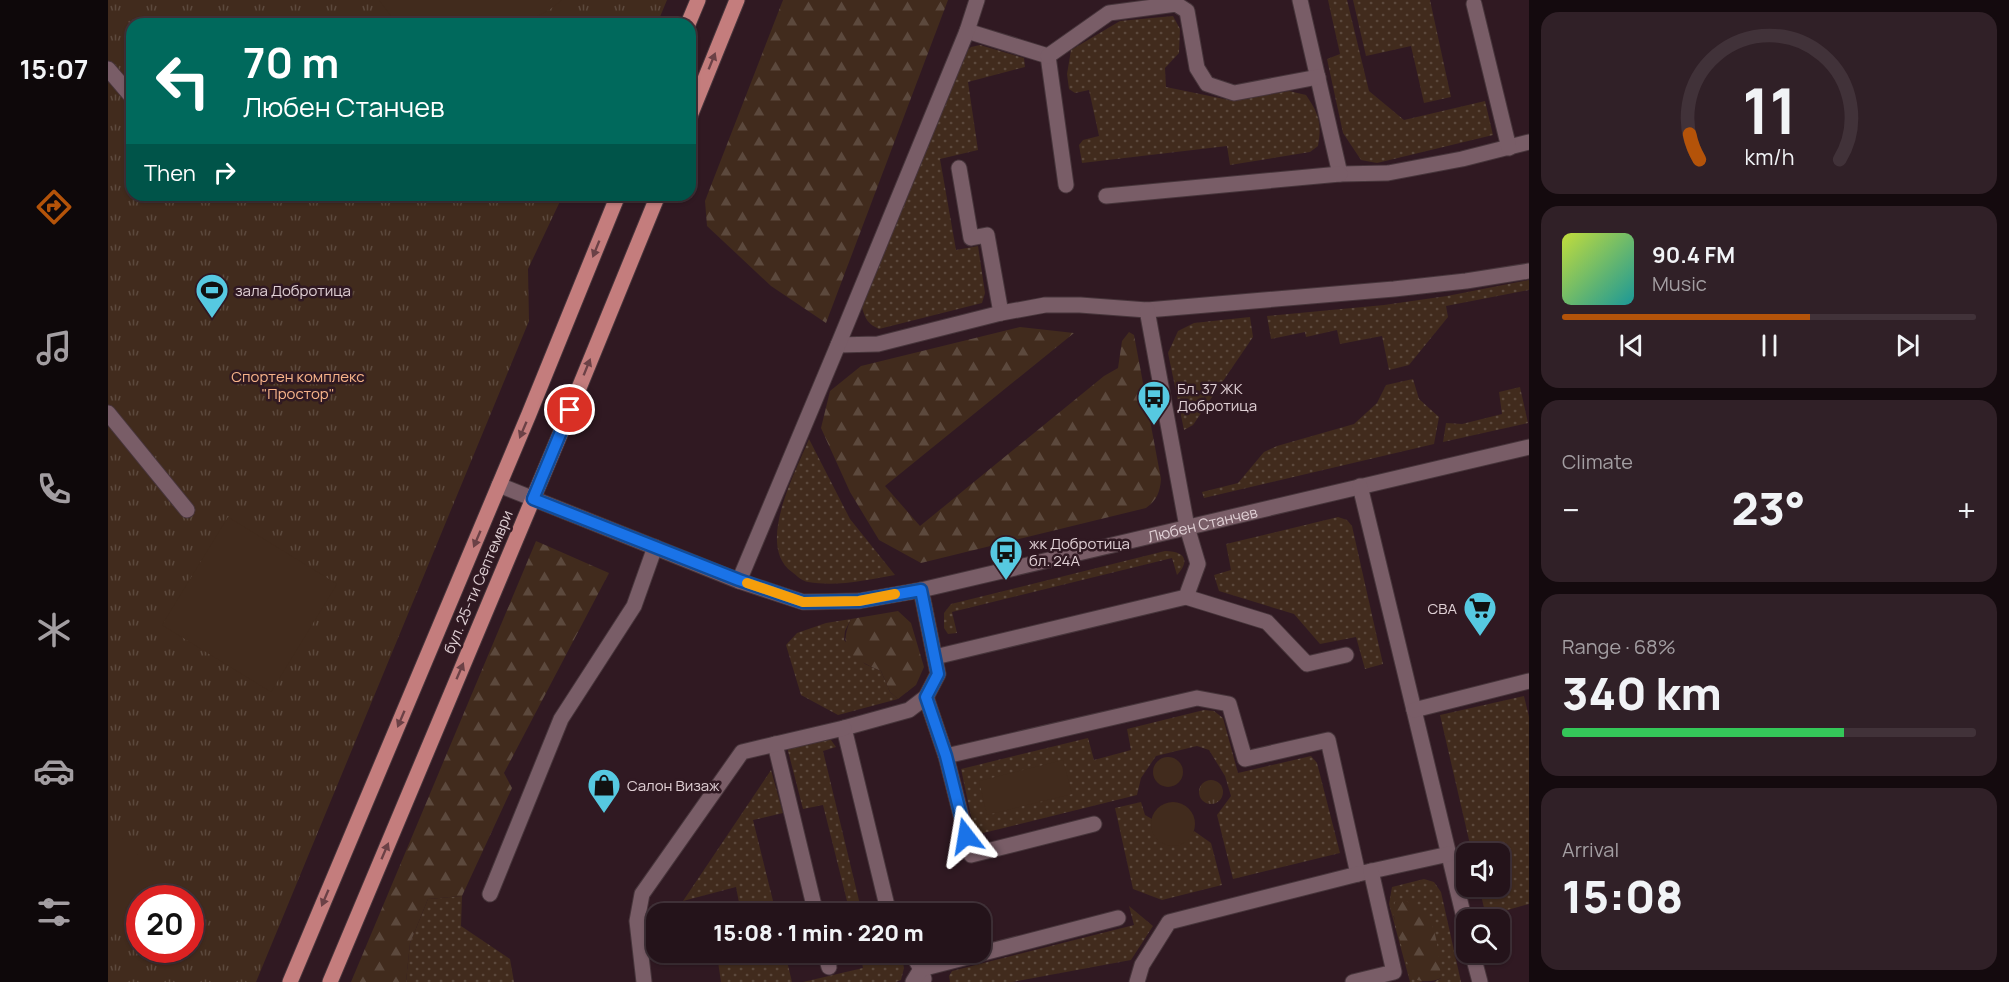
<!DOCTYPE html>
<meta charset="utf-8">
<style>
body{margin:0;font-family:Manrope,sans-serif;background:#302027;color:#f1f3f6;height:100vh;display:flex;flex-direction:column;font-size:22px;white-space:nowrap}
*{box-sizing:border-box;margin:0}
p{font-size:20px;color:#a39ea2}
.icon{flex:none;width:33px;height:33px;fill:none;stroke:currentColor;stroke-width:2;stroke-linecap:round;stroke-linejoin:round}
.map{position:relative;flex:1;overflow:hidden}
.sheet{display:flex;flex-direction:column;gap:12px;padding:12px;background:#140a0e;width:480px}
.sheet>*{flex:none}
.top-card{position:absolute;left:18px;top:18px;width:570px;height:183px;border-radius:18px;box-shadow:0 2px 4px #0004,0 0 0 2px #413239;background:#00695c;color:#fff;overflow:hidden}
.buttons{position:absolute;left:1348px;top:843px;display:grid;gap:12px}
.buttons a{display:grid;place-items:center;width:54px;height:54px;border-radius:12px;background:#24131a;box-shadow:0 2px 4px #0004,0 0 0 2px #413239;font-size:30px}
.speed{position:absolute;left:18px;top:885px;display:flex;gap:12px;font-size:30px;font-weight:700;text-align:center}
.speed>*{display:grid;place-content:center;width:78px;height:78px;border-radius:50%;background:#24131a;box-shadow:0 2px 4px #0004,0 0 0 2px #413239;line-height:1}
.speed .limit{border:9px solid #d22;background:#fff;color:#111}
.pin{position:absolute;display:grid;place-items:center;width:51px;height:51px;color:#fff;margin:-26px;border:3px solid #fff;border-radius:50%;box-shadow:0 2px 6px #0007}
.me{position:absolute;width:66px;margin:-33px;rotate:346deg;stroke-linejoin:round;filter:drop-shadow(0 0 4px #0008)}
.turn{display:flex;align-items:center;gap:21px;height:126px;padding:0 18px;font-size:27px}
.turn .icon{width:78px;height:78px;stroke-width:2.5}
.turn b{display:block;font-size:42px;line-height:51px}
.then{display:flex;align-items:center;height:57px;padding:0 18px;background:#0003;gap:12px;font-size:22px}
.big{font-size:45px;font-weight:800;line-height:1.1}
.sheet .widget{flex:1;display:flex;flex-direction:column;justify-content:center;gap:9px;min-width:0;padding:0 21px;border-radius:18px;background:#302027}
.sheet .dial{align-items:center;gap:0}
.dial svg{height:156px;overflow:visible;fill:none;stroke:#413239;stroke-width:7;stroke-linecap:round;text-anchor:middle}
.dial text{fill:#f1f3f6;stroke:none}
.song{display:flex;align-items:center;gap:18px}
.cover{width:72px;height:72px;border-radius:9px;background:linear-gradient(135deg,hsl(70 70% 55%),hsl(180 70% 35%))}
.played{height:6px;border-radius:3px;background:linear-gradient(90deg,#b45309 60%,#413239 60%)}
.keys{display:flex;justify-content:space-around;direction:ltr}
.heat{display:flex;justify-content:space-between;align-items:center;font-size:33px;direction:ltr}
.charge{height:9px;border-radius:4px;background:linear-gradient(90deg,#34c759 68%,#413239 0)}
.trip{position:absolute;left:538px;top:903px;width:345px;height:60px;border-radius:18px;background:#24131a;box-shadow:0 2px 4px #0004,0 0 0 2px #413239;font-weight:800;line-height:60px;text-align:center}
main{display:flex;flex:1;min-height:0}
.dock{display:flex;flex-direction:column;width:108px;justify-content:space-around;align-items:center;background:#0e080a;color:#a39ea2}
.dock .icon{width:42px;height:42px}
.dock .current{color:#b45309}
.dock b{font-size:27px;color:#f1f3f6}
.map>svg:first-child{display:block}
.grass{fill:url(#grass-dots)}
.forest{fill:url(#forest-firs)}
.park{fill:url(#park-tufts);fill-rule:evenodd}
.garden{fill:#412b1d}
.lines{fill:none;stroke-linecap:round;stroke-linejoin:round}
.minor-casing{stroke:#47353b;stroke-width:17}
.major-casing{stroke:#47353b;stroke-width:17}
.minor{stroke:#795d67;stroke-width:15}
.major{stroke:#c47d7d;stroke-width:15}
.oneway{fill:#6b4146}
.route-casing{stroke:#114b97;stroke-width:15}
.route{stroke:#1a73e8;stroke-width:10}
.slow{stroke:#f59e0b;stroke-width:10}
.labels{text-anchor:middle;dominant-baseline:central;stroke-width:5;stroke-linejoin:round;paint-order:stroke}
.poi-label{font-size:15px;fill:#e0d0d5;stroke:#301922;text-anchor:start}
.park-label{font-size:15px;fill:#f8b48a;stroke:#301922}
.street-label{font-size:15px;fill:#e0d0d5;stroke:#301922}
</style>
<main>
<nav class="dock">
<b>15:07</b>
<svg class="icon current" aria-label="directions" viewBox="0 0 24 24"><path d="M12 3l9 9-9 9-9-9zM9 14v-3h6M13 9l2 2-2 2"/></svg>
<svg class="icon" aria-label="music" viewBox="0 0 24 24"><path d="M9 18V5l10-2v13"/><circle cx="6" cy="18" r="3"/><circle cx="16" cy="16" r="3"/></svg>
<svg class="icon" aria-label="phone" viewBox="0 0 24 24"><path d="M5 4h4l2 5-3 2q2 4 5 5l2-3 5 2v4C11 20 4 13 5 4z"/></svg>
<svg class="icon" aria-label="climate" viewBox="0 0 24 24"><path d="M12 3v18M4 7l16 10M4 17L20 7"/></svg>
<svg class="icon" aria-label="car" viewBox="0 0 24 24"><path d="M5 17H2v-5l4-1 3-4h7l3 4 3 1v5h-3M9 17h6M6 11h13"/><circle cx="7" cy="17" r="2"/><circle cx="17" cy="17" r="2"/></svg>
<svg class="icon" aria-label="filters" viewBox="0 0 24 24"><path d="M4 7h16M4 17h16"/><circle cx="9" cy="7" r="2"/><circle cx="15" cy="17" r="2"/></svg>
</nav>
<div class="map">
<svg width="1421" height="982" viewBox="0 0 1421 982">
<defs>
<pattern id="grass-dots" width="8" height="8" patternUnits="userSpaceOnUse" patternTransform="scale(1.5)"><rect width="8" height="8" fill="#412b1d"/><path d="M2 2h.1M6 6h.1" fill="none" stroke="#5c493d" stroke-width="1.8" stroke-linecap="round"/></pattern>
<pattern id="forest-firs" width="22" height="20" patternUnits="userSpaceOnUse" patternTransform="scale(1.5)"><rect width="22" height="20" fill="#412b1d"/><path d="M5 1l3.5 6h-7zM16 11l3.5 6h-7z" fill="#5c493d"/></pattern>
<pattern id="park-tufts" width="24" height="20" patternUnits="userSpaceOnUse" patternTransform="scale(1.5)"><rect width="24" height="20" fill="#412b1d"/><path d="M3 7l-1-3M5 7V3M7 7l1-3M15 17l-1-3M17 17v-4M19 17l1-3" fill="none" stroke="#5c493d"/></pattern>
</defs>
<rect width="100%" height="100%" fill="#301922"/>
<g class="grass">
<path d="M1220,0H1239L1261,91L1296,120L1377,101L1385,135L1269,163L1253,160L1235,133L1219,59L1232,54Z"/>
<path d="M1245,0H1322L1343,97L1316,103L1303,46L1258,56Z"/>
<path d="M1065,16L1072,29L1071,53L1057,68L1058,87L1126,101L1181,91L1198,95C1211,114 1214,123 1210,146L1202,152L1122,165L1119,146L974,163L971,145L975,140L991,136L981,90L967,93L961,89L959,74L963,50L1012,21Z"/>
<path d="M872,45L916,58L917,67L860,82L870,150L832,159L848,250L870,246L877,293L874,303L771,329C760,324 757,319 754,307L855,54L863,47Z"/>
<path d="M1421,280V290L1338,306L1340,317L1301,365L1281,370L1274,336L1232,344L1229,330L1198,337L1197,332L1163,339L1159,316L1276,305L1339,296Z"/>
<path d="M1142,317L1145,337L1085,425L1076,430L1060,353L1070,331L1086,323Z"/>
<path d="M1305,379L1311,399L1331,417L1326,444L1096,498L1094,492L1130,483L1156,452L1169,446L1246,424L1269,403L1278,385Z"/>
<path d="M1412,387L1420,423L1335,442L1338,423L1354,424L1394,414L1391,392Z"/>
<path d="M701,439L742,519L787,575C758,580 729,587 700,582C694,581 689,576 684,572C647,546 688,471 701,439Z"/>
<path d="M1230,517L1239,520L1244,526L1275,664L1257,669L1248,637L1212,644L1186,614L1111,591L1106,575L1123,570L1118,544Z"/>
<path d="M1057,551C1076,551 1083,560 1069,575L1064,558L844,612L849,633L840,634L836,628V613L843,604Z"/>
<path d="M743,619L737,631L736,640L757,664L773,671L782,692L790,699L730,715L693,695L678,645L689,633L718,623Z"/>
<path d="M1416,696L1421,717V904L1378,916L1371,887L1392,886V854L1364,853L1332,715Z"/>
<path d="M1096,710L1106,711L1115,718L1130,773L1203,756L1209,763L1232,853L1125,879L1109,815L1123,796L1117,776L1101,750L1089,746L1048,756L1033,778L1029,795L867,835L853,769L980,738L986,760L1023,750L1019,729Z"/>
<path d="M716,738L723,740L728,747L715,751L754,913H742L715,805L695,809L679,747Z"/>
<path d="M663,770L675,813L645,820L668,913H633L628,887L575,901Z"/>
<path d="M1033,802L1037,815L1044,819C1043,826 1044,828 1048,833C1059,851 1074,848 1086,831L1103,843L1114,885L1054,900L1025,889L1007,808Z"/>
<path d="M1316,879L1326,882L1333,892L1353,982H1326L1333,978L1285,915L1309,979L1315,982H1302L1281,904L1284,887Z"/>
<path d="M354,896L353,926L402,959L406,982H298L302,943L320,899Z"/>
<path d="M1021,906L1045,926L1023,960L904,982H842L841,976L844,971L1026,925Z"/>
<path d="M618,952L677,953L684,982H613L609,955Z"/>
<path d="M752,953H781L784,960L794,957L796,968L793,980L788,982H695L755,968Z"/>
</g>
<g class="forest">
<path d="M675,0H840L718,323L663,286L599,226L597,201Z"/>
<path d="M912,327L966,333L777,486L812,526L996,376L1010,368L1014,341L1021,332L1026,335L1053,479C1052,492 1049,500 1038,508L813,563L771,540L742,492L713,428L722,391L753,366Z"/>
<path d="M428,541L501,573L396,773L404,788L354,896L320,899L302,943L298,982H243Z"/>
<path d="M790,611L803,623L816,667L808,685L790,699L782,692L773,671C746,659 728,651 743,619Z"/>
<path d="M1296,900C1302,903 1313,907 1317,912C1330,930 1331,958 1333,978C1326,982 1316,982 1309,980C1300,973 1288,929 1286,916C1285,912 1286,907 1287,902Z"/>
</g>
<g class="park">
<path d="M0,0H559L549,24H24V195H455L420,269L421,321L148,982H0ZM32,898H82V950H32Z"/>
<circle cx="1103" cy="792" r="12"/>
</g>
<g class="garden">
<path d="M271,0H454L441,10L414,24H289Z"/>
<path d="M120,517L229,584L163,692L54,625Z"/>
<circle cx="1060" cy="772" r="15"/>
<path d="M955,760L964,794L879,815L871,781Z"/>
<circle cx="1065" cy="824" r="22"/>
<path d="M0,823L59,886L45,898H32L31,911L0,940Z"/>
</g>
<g class="lines">
<defs>
<g id="minor">
<path d="M1192,0L1232,174L1280,173L1354,159L1421,142"/>
<path d="M1366,4L1401,148"/>
<path d="M859,31L940,56L958,185"/>
<path d="M940,56L1001,13L1068,4L1079,11L1089,68L1099,84L1126,93L1210,77"/>
<path d="M0,69L24,97"/>
<path d="M851,168L863,238L879,235L893,313"/>
<path d="M998,196L1232,174"/>
<path d="M730,345L770,344L893,313L937,305H972L1039,310L1286,289L1358,281L1421,271"/>
<path d="M0,413L79,510"/>
<path id="s1" d="M391,485L631,581L695,602L751,601L813,590L1421,447"/>
<path d="M1252,486L1359,930"/>
<path d="M631,581L730,345L859,31L869,0"/>
<path d="M1078,597L1159,622L1199,664L1238,655"/>
<path d="M827,657L1078,597L1090,564L1079,527L1039,310"/>
<path d="M818,697L838,756L863,855L986,824"/>
<path d="M1306,710L1421,681"/>
<path d="M667,744L708,914"/>
<path d="M838,756L1089,698L1121,704L1137,759L1220,740L1250,874L1341,854"/>
<path d="M382,894L453,719L526,606L547,547"/>
<path d="M781,914L736,728L801,710L818,697L830,674L813,590"/>
<path d="M717,952L721,967"/>
<path d="M803,952L813,969L816,979"/>
<path d="M1364,952L1372,982"/>
<path d="M536,982L529,921L534,894L634,752L736,728"/>
<path d="M805,982L813,969L1010,918"/>
<path d="M1029,982L1034,965L1061,922L1250,874"/>
<path d="M1245,982L1286,972L1263,871"/>
</g>
<g id="major">
<path d="M580,24L590,0"/>
<path d="M582,116L629,0"/>
<path d="M182,982L421,414L510,195"/>
<path d="M222,982L453,432L550,195"/>
</g>
</defs>
<use href="#minor" class="minor-casing"/>
<use href="#major" class="major-casing"/>
<use href="#minor" class="minor"/>
<use href="#major" class="major"/>
</g>
<defs><path id="oneway-solid" d="M-6-.8H1V-3.2L6.5 0L1 3.2V.8H-6Z" transform="scale(1.5)"/></defs>
<g class="oneway">
<use href="#oneway-solid" transform="translate(604 61) rotate(-68)"/>
<use href="#oneway-solid" transform="translate(488 249) rotate(112)"/>
<use href="#oneway-solid" transform="translate(479 367) rotate(-68)"/>
<use href="#oneway-solid" transform="translate(415 430) rotate(113)"/>
<use href="#oneway-solid" transform="translate(369 539) rotate(113)"/>
<use href="#oneway-solid" transform="translate(352 671) rotate(-67)"/>
<use href="#oneway-solid" transform="translate(293 719) rotate(113)"/>
<use href="#oneway-solid" transform="translate(277 851) rotate(-67)"/>
<use href="#oneway-solid" transform="translate(217 898) rotate(113)"/>
</g>
<g class="lines">
<defs>
<path id="route" d="M462,410L425,499L631,580L695,602L751,601L813,590L830,674L818,697L838,756L858,836"/>
</defs>
<use href="#route" class="route-casing"/>
<use href="#route" class="route"/>
<path class="slow" d="M639,583L695,602L751,601L787,594"/>
</g>
<defs>
<symbol id="stadium-pin" viewBox="-11 -11 22 30"><path d="M0 17L-7.5 6A9.5 9.5 0 1 1 7.5 6Z" fill="#56c9e1" stroke="#301922"/><path d="M0-5a6.5 5 0 1 0 0 10a6.5 5 0 1 0 0-10ZM-3.5-1.8h7v3.6h-7Z" fill="#111"/></symbol>
<symbol id="bus-pin" viewBox="-11 -11 22 30"><path d="M0 17L-7.5 6A9.5 9.5 0 1 1 7.5 6Z" fill="#56c9e1" stroke="#301922"/><path d="M-5-6H5V4H4V6H2V4H-2V6H-4V4H-5ZM-3.5-4V0h7V-4ZM-3.5 1.2v1.5H-2V1.2ZM2 1.2v1.5H3.5V1.2Z" fill="#111"/></symbol>
<symbol id="supermarket-pin" viewBox="-11 -11 22 30"><path d="M0 17L-7.5 6A9.5 9.5 0 1 1 7.5 6Z" fill="#56c9e1" stroke="#301922"/><path d="M-6-5.5h2.5l.6 2H6L4.5 2H-2.5L-4.4-4H-6ZM-1.5 3.2a1.3 1.3 0 1 0 .1 0ZM3 3.2a1.3 1.3 0 1 0 .1 0Z" fill="#111"/></symbol>
<symbol id="shop-pin" viewBox="-11 -11 22 30"><path d="M0 17L-7.5 6A9.5 9.5 0 1 1 7.5 6Z" fill="#56c9e1" stroke="#301922"/><path d="M-5-2.5h2.3a2.7 3.5 0 0 1 5.4 0H5L5.5 6h-11ZM-1.5-2.5h3a1.5 2.3 0 0 0-3 0Z" fill="#111"/></symbol>
</defs>
<g fill-rule="evenodd">
<use href="#stadium-pin" x="85" y="271" width="38" height="52"/>
<use href="#bus-pin" x="1027" y="378" width="38" height="52"/>
<use href="#bus-pin" x="879" y="533" width="38" height="52"/>
<use href="#supermarket-pin" x="1353" y="589" width="38" height="52"/>
<use href="#shop-pin" x="477" y="766" width="38" height="52"/>
</g>
<g class="labels">
<g class="poi-label">
<text x="127" y="290">зала Добротица</text>
<text x="1069" y="388">Бл. 37 ЖК<tspan x="1069" dy="17">Добротица</tspan></text>
<text x="921" y="543">жк Добротица<tspan x="921" dy="17">бл. 24А</tspan></text>
<text x="1349" y="608" text-anchor="end">CBA</text>
<text x="519" y="785">Салон Визаж</text>
</g>
<g class="park-label">
<text x="190" y="376">Спортен комплекс<tspan x="190" dy="17">"Простор"</tspan></text>
</g>
<g class="street-label">
<text stroke="none"><textPath href="#s1" startOffset="734">Любен Станчев</textPath></text>
<text transform="translate(370 582) rotate(-67)">бул. 25-ти Септември</text>
</g>
</g>
</svg>
<div class="buttons">
<a><svg class="icon" aria-label="sound" viewBox="0 0 24 24"><path d="M4 9h4l5-4v14l-5-4H4zM17 9q2 3 0 6"/></svg></a>
<a><svg class="icon" aria-label="search" viewBox="0 0 24 24"><circle cx="10" cy="10" r="6"/><path d="M15 15l6 6"/></svg></a>
</div>
<div class="speed"><div class="limit">20</div></div>
<div class="pin" style="left:462px;top:410px;background:#d93025"><svg class="icon" aria-label="arrive" viewBox="0 0 24 24"><path d="M6 21V4h12l-3 4 3 4H6"/></svg></div>
<svg class="me" style="left:858px;top:836px" viewBox="-20 -20 40 40"><path d="M0-17L14 15 0 8-14 15z" fill="#1a73e8" stroke="#fff" stroke-width="4"/></svg>
<div class="trip">15:08 · 1 min · 220 m</div>
<div class="top-card">
<div class="turn"><svg class="icon" aria-label="left" viewBox="0 0 24 24"><path d="M17 20v-9H6M10 6l-5 5 5 5"/></svg><div><b>70 m</b>Любен Станчев</div></div>
<div class="then">Then<svg class="icon" aria-label="right" viewBox="0 0 24 24"><path d="M7 20v-9h11M14 6l5 5-5 5"/></svg></div>
</div>
</div>
<section class="sheet">
<div class="widget dial"><svg viewBox="0 0 100 80">
<path d="M14 69A42 42 0 1 1 86 69"/>
<path d="M14 69A42 42 0 0 1 9 56" stroke="#b45309"/>
<text x="50" y="56" font-size="32" font-weight="700">11</text>
<text x="50" y="72" font-size="11">km/h</text>
</svg></div>
<div class="widget">
<div class="song"><i class="cover"></i><div><b>90.4 FM</b><p>Music</p></div></div>
<div class="played"></div>
<div class="keys"><svg class="icon" aria-label="previous" viewBox="0 0 24 24"><path d="M18 5L8 12l10 7zM5 5v14"/></svg><svg class="icon" aria-label="pause" viewBox="0 0 24 24"><path d="M8 5v14M16 5v14"/></svg><svg class="icon" aria-label="next" viewBox="0 0 24 24"><path d="M6 5l10 7-10 7zM19 5v14"/></svg></div>
</div>
<div class="widget"><p>Climate</p>
<div class="heat"><a>−</a><b class="big">23°</b><a>+</a></div>
</div>
<div class="widget"><p>Range · 68%</p><b class="big">340 km</b><div class="charge"></div></div>
<div class="widget"><p>Arrival</p><b class="big">15:08</b></div>
</section>
</main>
